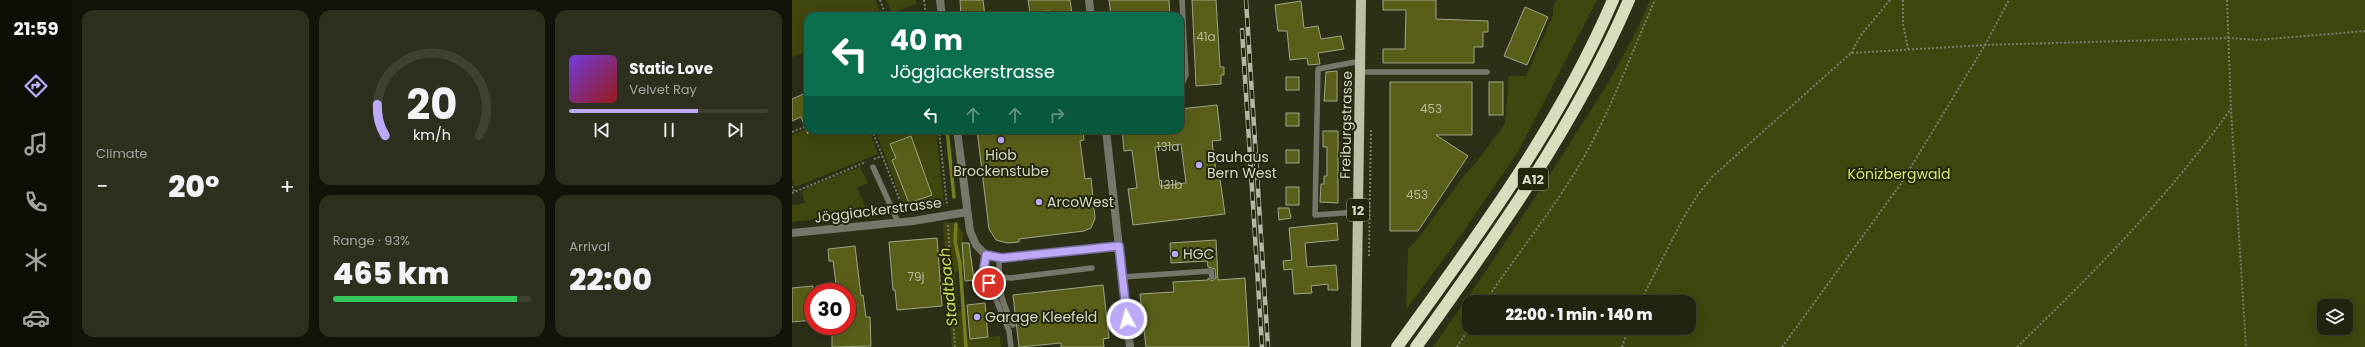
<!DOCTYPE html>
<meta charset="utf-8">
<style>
body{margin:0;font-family:Poppins,sans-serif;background:#2e301f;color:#f1f3f6;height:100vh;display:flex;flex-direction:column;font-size:15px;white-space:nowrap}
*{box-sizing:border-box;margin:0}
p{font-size:13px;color:#a2a49f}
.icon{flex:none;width:22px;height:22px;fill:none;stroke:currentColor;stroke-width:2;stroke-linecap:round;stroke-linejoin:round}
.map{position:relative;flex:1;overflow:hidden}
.side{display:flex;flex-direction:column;gap:10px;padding:10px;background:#131409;width:720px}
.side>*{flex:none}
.hud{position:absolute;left:12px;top:12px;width:380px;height:122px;border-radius:12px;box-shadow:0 4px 16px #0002,0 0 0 1px #3f4131;background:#0b6e4f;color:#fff;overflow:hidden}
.buttons{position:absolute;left:1525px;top:299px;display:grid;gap:8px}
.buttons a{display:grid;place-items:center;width:36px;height:36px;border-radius:8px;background:#222411;box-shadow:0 4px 16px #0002,0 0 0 1px #3f4131;font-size:20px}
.speed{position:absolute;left:12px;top:283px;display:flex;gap:8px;font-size:20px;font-weight:700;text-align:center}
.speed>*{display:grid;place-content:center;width:52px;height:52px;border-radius:50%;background:#222411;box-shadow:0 4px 16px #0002,0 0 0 1px #3f4131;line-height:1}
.speed .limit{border:6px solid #d22;background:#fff;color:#111}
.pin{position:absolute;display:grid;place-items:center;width:34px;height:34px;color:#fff;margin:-17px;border:2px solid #fff;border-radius:50%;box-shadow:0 1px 4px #0007}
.me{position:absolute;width:44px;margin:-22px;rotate:354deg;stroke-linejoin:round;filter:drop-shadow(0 0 3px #0008)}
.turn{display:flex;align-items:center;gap:14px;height:84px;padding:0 20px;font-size:18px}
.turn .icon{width:52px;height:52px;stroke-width:2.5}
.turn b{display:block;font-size:28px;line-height:34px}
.lanes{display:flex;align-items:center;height:38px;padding:0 20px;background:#0003;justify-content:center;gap:20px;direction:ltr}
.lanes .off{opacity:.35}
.big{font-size:30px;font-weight:800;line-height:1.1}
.side .card{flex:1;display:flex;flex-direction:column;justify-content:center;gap:6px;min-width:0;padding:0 14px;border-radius:12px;background:#2e301f}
.side .dial{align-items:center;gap:0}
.dial svg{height:104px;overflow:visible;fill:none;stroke:#3f4131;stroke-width:7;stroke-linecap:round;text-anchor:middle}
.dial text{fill:#f1f3f6;stroke:none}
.song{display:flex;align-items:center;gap:12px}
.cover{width:48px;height:48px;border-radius:6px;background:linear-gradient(135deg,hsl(260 70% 55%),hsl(0 70% 35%))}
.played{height:4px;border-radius:2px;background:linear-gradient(90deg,#bcaaf6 65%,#3f4131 65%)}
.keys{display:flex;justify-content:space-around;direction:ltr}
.heat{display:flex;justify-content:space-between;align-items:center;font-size:22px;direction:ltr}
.charge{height:6px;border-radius:3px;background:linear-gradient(90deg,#34c759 93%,#3f4131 0)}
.side .tiles{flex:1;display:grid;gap:10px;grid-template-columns:repeat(3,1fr)}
.card:first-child{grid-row:span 2}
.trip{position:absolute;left:670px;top:295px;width:234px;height:40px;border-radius:12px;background:#222411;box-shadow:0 4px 16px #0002,0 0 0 1px #3f4131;font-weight:800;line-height:40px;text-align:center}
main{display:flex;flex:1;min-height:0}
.dock{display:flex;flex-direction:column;width:72px;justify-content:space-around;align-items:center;background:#0e0e07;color:#a2a49f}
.dock .icon{width:28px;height:28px}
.dock .selected{color:#bcaaf6}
.dock b{font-size:18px;color:#f1f3f6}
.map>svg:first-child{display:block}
.green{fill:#41460e;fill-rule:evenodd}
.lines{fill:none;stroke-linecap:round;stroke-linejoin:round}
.stream{stroke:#767e20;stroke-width:3.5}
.building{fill:#595f19;stroke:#a0a587;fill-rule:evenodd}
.path{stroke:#7a7d68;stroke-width:2;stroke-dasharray:2 2;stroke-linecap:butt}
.lane{stroke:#75776b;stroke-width:5.5}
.street{stroke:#75776b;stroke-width:8}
.primary{stroke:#bcc0a7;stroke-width:10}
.highway{stroke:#d8ddbe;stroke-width:12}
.rail-casing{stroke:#b4b7a5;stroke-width:4.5}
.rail{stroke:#24260d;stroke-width:3;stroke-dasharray:9;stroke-linecap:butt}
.route-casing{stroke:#7a6ea0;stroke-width:10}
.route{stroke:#bcaaf6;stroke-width:7}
.poi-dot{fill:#bcaaf6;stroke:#24260d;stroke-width:1.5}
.labels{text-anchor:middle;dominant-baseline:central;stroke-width:4;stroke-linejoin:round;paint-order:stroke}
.number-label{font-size:12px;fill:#b5b99c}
.shield{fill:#24260d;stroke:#9fa28f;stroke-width:1}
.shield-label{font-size:13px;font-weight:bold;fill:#d4d7c7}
.street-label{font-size:14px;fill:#d4d7c7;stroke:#24260d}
.poi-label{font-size:14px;fill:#d4d7c7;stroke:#24260d;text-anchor:start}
.park-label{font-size:14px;fill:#dae76f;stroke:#24260d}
.water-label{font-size:15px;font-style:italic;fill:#cfdc64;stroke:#24260d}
</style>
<main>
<nav class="dock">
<b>21:59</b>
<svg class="icon selected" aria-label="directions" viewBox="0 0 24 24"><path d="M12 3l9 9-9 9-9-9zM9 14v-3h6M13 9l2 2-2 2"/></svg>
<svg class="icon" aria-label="music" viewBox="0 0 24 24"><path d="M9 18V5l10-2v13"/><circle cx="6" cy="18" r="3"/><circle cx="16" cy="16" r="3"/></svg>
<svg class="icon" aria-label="phone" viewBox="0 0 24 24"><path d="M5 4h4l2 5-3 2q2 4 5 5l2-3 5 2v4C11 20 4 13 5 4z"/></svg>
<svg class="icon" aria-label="climate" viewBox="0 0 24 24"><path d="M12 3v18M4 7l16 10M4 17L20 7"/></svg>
<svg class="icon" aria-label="car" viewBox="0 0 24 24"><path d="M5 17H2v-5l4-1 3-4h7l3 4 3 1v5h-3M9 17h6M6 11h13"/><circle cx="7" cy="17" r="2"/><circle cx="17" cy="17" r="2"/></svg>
</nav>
<section class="side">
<div class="tiles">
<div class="card"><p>Climate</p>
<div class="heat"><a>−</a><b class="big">20°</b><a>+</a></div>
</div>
<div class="card dial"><svg viewBox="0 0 100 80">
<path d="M14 69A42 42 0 1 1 86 69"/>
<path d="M14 69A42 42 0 0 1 8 45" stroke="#bcaaf6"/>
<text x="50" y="56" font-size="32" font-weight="700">20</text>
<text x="50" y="72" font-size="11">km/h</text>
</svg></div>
<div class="card">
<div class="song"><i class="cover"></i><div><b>Static Love</b><p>Velvet Ray</p></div></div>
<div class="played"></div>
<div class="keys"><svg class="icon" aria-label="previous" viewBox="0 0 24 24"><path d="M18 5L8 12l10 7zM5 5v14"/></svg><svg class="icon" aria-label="pause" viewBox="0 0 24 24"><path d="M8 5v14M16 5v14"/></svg><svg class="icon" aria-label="next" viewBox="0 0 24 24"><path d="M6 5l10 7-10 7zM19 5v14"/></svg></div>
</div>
<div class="card"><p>Range · 93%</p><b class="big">465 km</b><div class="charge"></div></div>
<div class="card"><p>Arrival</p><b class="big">22:00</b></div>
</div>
</section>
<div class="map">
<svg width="1573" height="347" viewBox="0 0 1573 347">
<rect width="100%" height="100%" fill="#2d3017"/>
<g class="green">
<path d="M0,0H83L88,12L79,16H16V51L0,57Z"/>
<path d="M94,0H124V4L100,13Z"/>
<path d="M764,0H805L727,150L669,235L614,310L616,249L626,239L673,174L683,164L713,124L717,76H734L761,15V8Z"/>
<path d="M858,0H1573V347H641C688,280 734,213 778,143C808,97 837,51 858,0ZM677,302H897V328H677ZM1532,306H1554V328H1532Z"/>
<path d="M16,128V130H77L86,154L3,187L0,179V135Z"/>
<path d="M83,130H144L152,205L114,211Z"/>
<path d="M68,167L76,183L65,188L76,213L0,222V205L13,203L10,192L19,186Z"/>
<path d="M151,222L162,223L171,232V271L163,272L166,311H174L176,339L208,336L209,347H160Z"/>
</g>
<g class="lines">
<g class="stream">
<path d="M155,130L162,197"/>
<path d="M164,224L163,241L168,264L174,347"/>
</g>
</g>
<g class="building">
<path d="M168,0H191L193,16H169Z"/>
<path d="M236,0H278L280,14L258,16L257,11L238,13Z"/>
<path d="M317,0H377L378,16H319Z"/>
<path d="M400,0H424L428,67H432V75H429V84L404,86Z"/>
<path d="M591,0H644V19L696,21V32H691V47H682V63H591V49H613L614,10H591Z"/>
<path d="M509,1L512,28L526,26L529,39L549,36L552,49L526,53L528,64L516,65L515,58L498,60L495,31H486L483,5Z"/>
<path d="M733,7L756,17L735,65L712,56Z"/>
<path d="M545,71V101H532L534,72Z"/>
<rect x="494" y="77" width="13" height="13"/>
<path d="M598,82H680V135H644L676,156L626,231H598Z"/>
<rect x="697" y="82" width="14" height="33"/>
<path d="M16,92V134L9,117L0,121V99Z"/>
<path d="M425,105L429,140L420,141L425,179H428L433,214L341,225L336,189L345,188L340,150L332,151L330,130H388V109ZM389,144L394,183L368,186L363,147Z"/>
<rect x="494" y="113" width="13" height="13"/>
<path d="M185,130L291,131L292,140L288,141L293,179L299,178L303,218L299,228L292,231L227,239V242L215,243L204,240L197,229Z"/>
<path d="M531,131H546V203L528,202L529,184H532V176H535V147H531Z"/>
<path d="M119,136L140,195L117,203L100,160L104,158L98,144Z"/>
<rect x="494" y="150" width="13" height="13"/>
<rect x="494" y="187" width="13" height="18"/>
<path d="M486,208H497L499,218L487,220Z"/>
<path d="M545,223L546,240L513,243L515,267L544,265L546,290H536V284L519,286L520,293L502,294L500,269L492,270L491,261L500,260L497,228Z"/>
<path d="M145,238L150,306L105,310L103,290H101L97,242Z"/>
<path d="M424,240L426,280L453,278L457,347H354L348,294L382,292L381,282L416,280V278L420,281L424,278L423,269L416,267L415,261L379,263L378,243Z"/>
<path d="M170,243H177L182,280L173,281Z"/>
<path d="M63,246L69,296L71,295L74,317H78L79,346L40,347V326H55V292H24V286L44,284L41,261H37L36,249Z"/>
<path d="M311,285L317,338L311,339L312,347H269V343L227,347L221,295Z"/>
<path d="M21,286V320L0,322V288Z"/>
<path d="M193,303L196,337L178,339L175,305Z"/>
</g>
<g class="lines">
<g class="path">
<path d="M88,0L94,16"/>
<path d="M132,0L134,16"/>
<path d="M1111,0V24L1116,49"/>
<path d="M1435,0L1439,110L1454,347"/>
<path d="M1059,53L1069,35L1098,0"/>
<path d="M80,130L113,213"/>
<path d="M147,130L155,206"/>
<path d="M0,132L13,127V124"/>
<path d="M82,159L90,156"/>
<path d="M0,186L2,191"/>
<path d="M0,193L74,162"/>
<path d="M156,225L163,347"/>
<path d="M577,256L579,128"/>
<path d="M693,302C723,257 757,215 785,169C817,116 838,56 863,0"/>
<path d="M848,302L893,215L905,196L920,177L1059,53L1193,45L1437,38L1465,40L1573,31"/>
<path d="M665,347L677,328"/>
<path d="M830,347L837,328"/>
<path d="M990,347L1108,185L1193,45L1217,0"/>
<path d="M1225,347C1301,274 1377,196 1438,110"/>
</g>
<g class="lane">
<path d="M569,72H695"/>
<path d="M388,88L394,75L390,0"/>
<path d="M81,167L106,222"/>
<path d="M566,212L523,215L526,69L569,61"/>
<path d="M207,257C207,289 207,296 221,325"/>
<path d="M207,277L219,278L300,268"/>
<path d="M330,277L419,271L420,277"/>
<path d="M197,283L217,331L219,347"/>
</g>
<g class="street">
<path d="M148,0L150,16"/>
<path d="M297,0L299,16"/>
<path d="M165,130L178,231L184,245L194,255"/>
<path d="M314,130L338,347"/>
<path d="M0,233L121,221L175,212"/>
<path d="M194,255L211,258L327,246"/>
<path d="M194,255L192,268L197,283"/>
</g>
<path class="primary" d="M564,347L569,0"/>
<g class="highway">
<path d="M605,347C685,237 767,126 821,0"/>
<path d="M624,347C704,236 783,126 837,0"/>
</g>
<defs>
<g id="rail">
<path d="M454,0L476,347"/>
<path d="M450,30L470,347"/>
</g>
</defs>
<use href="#rail" class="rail-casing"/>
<use href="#rail" class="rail"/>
</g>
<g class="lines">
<defs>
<path id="route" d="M197,283L192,268L194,255L210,258L327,246L335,319"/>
</defs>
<use href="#route" class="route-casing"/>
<use href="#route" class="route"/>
</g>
<g class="poi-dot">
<circle cx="209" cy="140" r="4"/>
<circle cx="407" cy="165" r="4"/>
<circle cx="247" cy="202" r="4"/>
<circle cx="383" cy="254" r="4"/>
<circle cx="185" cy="317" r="4"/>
</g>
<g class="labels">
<g class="number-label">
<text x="414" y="36">41a</text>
<text x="639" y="108">453</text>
<text x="376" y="146">131a</text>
<text x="379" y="184">131b</text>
<text x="625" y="194">453</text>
<text x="124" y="276">79j</text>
</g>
<g class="shield">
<rect x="726" y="168" width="30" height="22" rx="3"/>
<rect x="555" y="199" width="22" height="22" rx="3"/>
</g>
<g class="shield-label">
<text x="741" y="179">A12</text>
<text x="566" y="210">12</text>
</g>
<g class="street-label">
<text transform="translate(554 125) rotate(-89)">Freiburgstrasse</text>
<text transform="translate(86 210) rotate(-7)">Jöggiackerstrasse</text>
</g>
<g class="poi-label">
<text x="209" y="155" text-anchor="middle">Hiob<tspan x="209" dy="16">Brockenstube</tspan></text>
<text x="415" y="157">Bauhaus<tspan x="415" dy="16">Bern West</tspan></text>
<text x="255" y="202">ArcoWest</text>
<text x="391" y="254">HGC</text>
<text x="193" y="317">Garage Kleefeld</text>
</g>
<g class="park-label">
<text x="1107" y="174">Könizbergwald</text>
</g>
<g class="water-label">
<text transform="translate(156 287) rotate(-96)">Stadtbach</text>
</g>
</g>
</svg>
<div class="buttons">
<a><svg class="icon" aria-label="layers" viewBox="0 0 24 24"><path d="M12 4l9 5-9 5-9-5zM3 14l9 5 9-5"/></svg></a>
</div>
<div class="speed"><div class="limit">30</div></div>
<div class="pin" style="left:197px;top:283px;background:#d93025"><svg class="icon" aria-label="arrive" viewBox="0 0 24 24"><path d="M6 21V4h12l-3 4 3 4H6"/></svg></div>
<svg class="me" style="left:335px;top:319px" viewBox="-20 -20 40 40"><circle r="17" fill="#bcaaf6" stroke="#fff" stroke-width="3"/><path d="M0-11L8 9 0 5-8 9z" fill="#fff"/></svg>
<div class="trip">22:00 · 1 min · 140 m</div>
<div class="hud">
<div class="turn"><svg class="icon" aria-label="left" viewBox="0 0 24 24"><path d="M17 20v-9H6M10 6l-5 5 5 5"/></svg><div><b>40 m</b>Jöggiackerstrasse</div></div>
<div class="lanes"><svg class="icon" aria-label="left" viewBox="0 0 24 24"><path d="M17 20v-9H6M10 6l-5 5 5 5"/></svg><svg class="icon off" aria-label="ahead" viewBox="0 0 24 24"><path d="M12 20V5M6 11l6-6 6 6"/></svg><svg class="icon off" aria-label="ahead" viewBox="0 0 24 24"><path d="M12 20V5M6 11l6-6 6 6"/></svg><svg class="icon off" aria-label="right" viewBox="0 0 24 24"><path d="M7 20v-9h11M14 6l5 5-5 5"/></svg></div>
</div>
</div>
</main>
